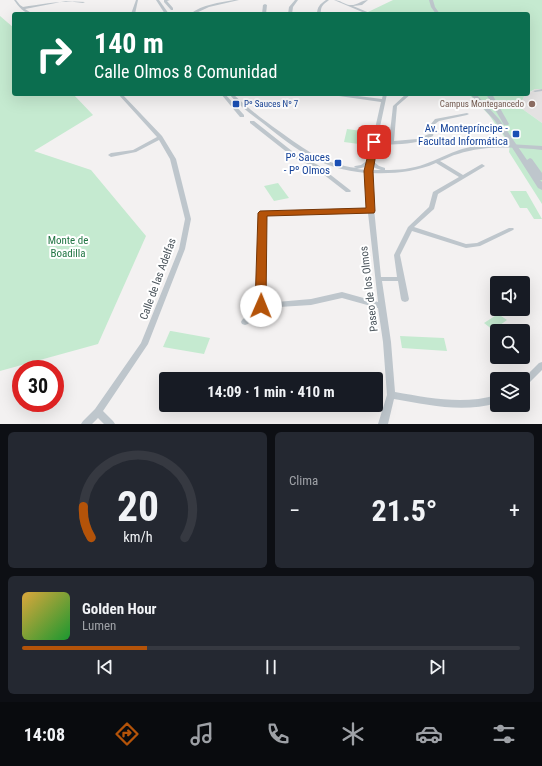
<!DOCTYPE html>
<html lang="es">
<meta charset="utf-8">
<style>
body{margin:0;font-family:"Roboto Condensed",sans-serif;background:#242831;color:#f1f3f6;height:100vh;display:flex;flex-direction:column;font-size:15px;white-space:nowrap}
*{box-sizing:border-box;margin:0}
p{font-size:13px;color:#9ea1a6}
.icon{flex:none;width:22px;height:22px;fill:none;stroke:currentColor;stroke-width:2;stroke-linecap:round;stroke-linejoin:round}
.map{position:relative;height:424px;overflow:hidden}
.sheet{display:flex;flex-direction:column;gap:8px;padding:8px;background:#0d0f14;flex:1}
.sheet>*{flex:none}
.top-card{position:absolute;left:12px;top:12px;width:518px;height:84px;border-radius:4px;box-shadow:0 4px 16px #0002;background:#0b6e4f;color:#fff;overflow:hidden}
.buttons{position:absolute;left:490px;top:276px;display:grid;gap:8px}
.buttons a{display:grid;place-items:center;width:40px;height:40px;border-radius:4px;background:#171b24;box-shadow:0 4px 16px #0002;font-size:20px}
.speed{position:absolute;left:12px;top:360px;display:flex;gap:8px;font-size:20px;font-weight:700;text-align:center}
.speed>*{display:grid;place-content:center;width:52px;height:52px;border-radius:50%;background:#171b24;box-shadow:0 4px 16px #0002;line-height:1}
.speed .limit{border:6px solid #d22;background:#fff;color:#111}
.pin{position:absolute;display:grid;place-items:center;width:34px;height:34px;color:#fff;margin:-17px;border-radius:8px;box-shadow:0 2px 6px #0006}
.me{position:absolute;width:44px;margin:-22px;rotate:1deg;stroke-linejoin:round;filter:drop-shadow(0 0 3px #0008)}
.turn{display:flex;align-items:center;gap:14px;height:84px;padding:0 16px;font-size:18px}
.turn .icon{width:52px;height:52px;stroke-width:2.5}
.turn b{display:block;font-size:28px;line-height:34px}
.big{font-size:30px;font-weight:700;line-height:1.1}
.sheet .tile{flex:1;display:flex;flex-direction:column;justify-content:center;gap:6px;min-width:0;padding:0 14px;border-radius:6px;background:#242831}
.sheet .dial{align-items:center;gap:0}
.dial svg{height:104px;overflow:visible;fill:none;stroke:#363941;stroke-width:7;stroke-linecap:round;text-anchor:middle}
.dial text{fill:#f1f3f6;stroke:none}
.song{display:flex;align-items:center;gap:12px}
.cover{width:48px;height:48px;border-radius:6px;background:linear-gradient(135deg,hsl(40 70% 55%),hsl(130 70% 35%))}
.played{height:4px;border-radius:2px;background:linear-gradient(90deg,#b45309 25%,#363941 25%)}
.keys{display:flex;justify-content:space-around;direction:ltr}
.heat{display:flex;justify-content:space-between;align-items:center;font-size:22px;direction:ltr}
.sheet .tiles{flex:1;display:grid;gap:8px;grid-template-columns:1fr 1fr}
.tile:last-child{grid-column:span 2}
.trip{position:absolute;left:159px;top:372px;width:224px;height:40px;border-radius:4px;background:#171b24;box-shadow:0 4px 16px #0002;font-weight:700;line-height:40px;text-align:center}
.menu{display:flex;height:64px;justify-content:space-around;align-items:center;background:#090b0e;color:#9ea1a6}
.menu .icon{width:28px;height:28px}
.menu .current{color:#b45309}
.menu b{font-size:18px;color:#f1f3f6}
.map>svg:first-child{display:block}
.education{fill:#e4e2e2}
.green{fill:#c5ead0}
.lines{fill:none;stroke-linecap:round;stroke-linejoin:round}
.minor{fill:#bec6cc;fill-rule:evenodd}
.tertiary{fill:#bec6cc;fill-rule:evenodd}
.route{fill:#b45309;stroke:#753606}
.transit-dot{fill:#1a4fb4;stroke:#fff;stroke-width:1.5}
.education-dot{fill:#8d6e63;stroke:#fff;stroke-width:1.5}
.labels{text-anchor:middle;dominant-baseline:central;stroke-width:4;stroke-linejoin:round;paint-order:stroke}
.far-transit-label{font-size:9px;fill:#164399;stroke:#fff;text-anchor:start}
.far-education-label{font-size:9px;fill:#785e54;stroke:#fff;text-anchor:end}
.transit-label{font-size:11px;fill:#164399;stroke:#fff;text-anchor:end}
.park-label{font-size:11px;fill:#237645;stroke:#fff}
.street-label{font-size:11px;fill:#4b555c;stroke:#fff}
</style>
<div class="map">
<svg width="542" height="424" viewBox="0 0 542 424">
<rect width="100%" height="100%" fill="#f3f1f1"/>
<path class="education" d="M535,89H542V123L521,108L524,95L528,94Z"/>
<g class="green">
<path d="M393,0H542V89H535L528,93V14H376L368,12Z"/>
<path d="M0,16L14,28V94H73L93,115L34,151L91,170L146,236L98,344L0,371Z"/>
<path d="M469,94H525L522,101L523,106L521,108L542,123V204L509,152L510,145L489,115Z"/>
<path d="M347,129L362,131L359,144L344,142Z"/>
<path d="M278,183L289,198L274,201L264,186Z"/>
<path d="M510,191H526L542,219H534L527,208H520Z"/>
<path d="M498,314L507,320L493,330L484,323Z"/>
<path d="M170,331H171L210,338L204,354L163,347Z"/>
<path d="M400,336L444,338L447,351L402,348Z"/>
</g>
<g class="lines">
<g class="minor">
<path d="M14,0H16L20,5L23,7C41,4 67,0 85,2L83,3L66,1L25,9L33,14C24,14 18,6 14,0Z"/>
<path d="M136,0H138L135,14H131Z"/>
<path d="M156,0H159L169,14H165Z"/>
<path d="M164,0H170L167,1L173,8V10H171L164,2Z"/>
<path d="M234,0H239L209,7L194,14H190C203,4 219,3 234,0Z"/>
<path d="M295,0H298L293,7L292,14H288L289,7Z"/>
<path d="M326,0H329C324,4 320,6 321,14H317C317,7 320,4 326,0Z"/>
<path d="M334,0C340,0 344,4 349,5C357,6 362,0 368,0L362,5L353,6L372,14H367Z"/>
<path d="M265,4L267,5L266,14H262L263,5Z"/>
<path d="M542,89V91L535,92L533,91Z"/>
<path d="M118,94H122L162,136L176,159L191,219L185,249L148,344L103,411L113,421L115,424H104L98,418L92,424H81L83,421L95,409L141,343L179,249L185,219L170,159L159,140L136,152L111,157L108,155L111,153L133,150L157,137Z"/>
<path d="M221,94H225L244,115V117H240Z"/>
<path d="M229,94H233C248,108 263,120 279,131C306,150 323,164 357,168L354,167L355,166L361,165L368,160L381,102L332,95L330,94H342L382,99L383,94H387L377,141H389L393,106L406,94H411L397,106L394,141L417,139L429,134L431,124L435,119L467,113L469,114L467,115L439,121L435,124L433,136C415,145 396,145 376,144L373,161L379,166L385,168V170C398,170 412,169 425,164C437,160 449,153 462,149C488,142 516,144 542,146V150C514,147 485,145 458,154C452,155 446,159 440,161L463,175L480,165L482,164L485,166L438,194L434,209L414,227L466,244L477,243L509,228H513L514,229L513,230L480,246L466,248L412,231L400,255L409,299L408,301L405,302L402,301L401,299L398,281H382L391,342L395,392C429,398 463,405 497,395V403C462,413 429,405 394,399L388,424H378L387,395L383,342L378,308L342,298L311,305L263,308L248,324L245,325L242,324L241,322L242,320L257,305L260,213L261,212L368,209L365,179L366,173C321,169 298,151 264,124C252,115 239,106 229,94ZM436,163L459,177L433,192L429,207L408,227L394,255L397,277H381L371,179V173C393,174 416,172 436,163ZM367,166L366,170L357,169L365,167ZM372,166L375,168L381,170H372ZM368,213L378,302L342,292L311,299L265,303L266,215Z"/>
<path d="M250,121H254L297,155L318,165L350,190L351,191L350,192H346L314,167L293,157L250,123Z"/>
<path d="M542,362V370L526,386L523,387V379L539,363Z"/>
</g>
<g class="tertiary">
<path d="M429,0H433L435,7L440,14H436L431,7Z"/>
<path d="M470,94H476L499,119L527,160L530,158L532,159L542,173V180H540L542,182V190L538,188L495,121Z"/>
<path d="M486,94H492L509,124L508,125H504Z"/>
</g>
</g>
<path class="route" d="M374,140L378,142L373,171L375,211L374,213L267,216L266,306L265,309H257L255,306L258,213L260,211L366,208L364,171L371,142Z"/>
<g class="transit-dot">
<rect x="232" y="100" width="8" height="8" rx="2"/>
<rect x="512" y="130" width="8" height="8" rx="2"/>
<rect x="334" y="159" width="8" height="8" rx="2"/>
</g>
<circle class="education-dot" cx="532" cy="104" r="4"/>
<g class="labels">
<g class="far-transit-label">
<text x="244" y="104">Pº Sauces Nº 7</text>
</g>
<g class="far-education-label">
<text x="524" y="104">Campus Montegancedo</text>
</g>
<g class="transit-label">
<text x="508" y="128">Av. Montepríncipe -<tspan x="508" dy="13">Facultad Informática</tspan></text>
<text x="330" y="157">Pº Sauces<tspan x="330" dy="13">- Pº Olmos</tspan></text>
</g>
<g class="park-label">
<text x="68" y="240">Monte de<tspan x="68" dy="13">Boadilla</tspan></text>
</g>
<g class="street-label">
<text transform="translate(158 279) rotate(-70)">Calle de las Adelfas</text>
<text transform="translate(369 289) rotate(-97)">Paseo de los Olmos</text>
</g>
</g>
</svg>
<div class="buttons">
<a><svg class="icon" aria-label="sound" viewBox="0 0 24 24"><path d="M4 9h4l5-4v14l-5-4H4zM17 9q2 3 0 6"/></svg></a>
<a><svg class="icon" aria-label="search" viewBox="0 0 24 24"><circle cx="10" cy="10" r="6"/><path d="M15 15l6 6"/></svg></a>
<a><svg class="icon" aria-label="layers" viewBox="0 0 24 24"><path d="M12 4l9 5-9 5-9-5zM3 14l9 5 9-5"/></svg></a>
</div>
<div class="speed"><div class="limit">30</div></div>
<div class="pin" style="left:374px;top:142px;background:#d93025"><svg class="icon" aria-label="arrive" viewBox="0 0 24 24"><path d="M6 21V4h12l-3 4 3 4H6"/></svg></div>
<svg class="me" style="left:261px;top:306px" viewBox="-20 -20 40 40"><circle r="19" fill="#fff"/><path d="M0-13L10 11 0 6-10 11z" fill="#b45309"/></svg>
<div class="trip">14:09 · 1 min · 410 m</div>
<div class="top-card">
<div class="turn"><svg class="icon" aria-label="right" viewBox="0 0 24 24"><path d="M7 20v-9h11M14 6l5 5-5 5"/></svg><div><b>140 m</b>Calle Olmos 8 Comunidad</div></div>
</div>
</div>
<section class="sheet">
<div class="tiles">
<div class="tile dial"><svg viewBox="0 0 100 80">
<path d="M14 69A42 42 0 1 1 86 69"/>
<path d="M14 69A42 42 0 0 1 8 45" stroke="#b45309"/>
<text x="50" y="56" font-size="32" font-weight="700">20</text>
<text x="50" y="72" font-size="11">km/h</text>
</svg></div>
<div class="tile"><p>Clima</p>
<div class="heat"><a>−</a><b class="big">21.5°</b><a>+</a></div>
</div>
<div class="tile">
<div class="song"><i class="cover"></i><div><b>Golden Hour</b><p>Lumen</p></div></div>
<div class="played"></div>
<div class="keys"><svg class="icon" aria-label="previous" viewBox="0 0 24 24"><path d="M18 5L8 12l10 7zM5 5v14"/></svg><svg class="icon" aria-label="pause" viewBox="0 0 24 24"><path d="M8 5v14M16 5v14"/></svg><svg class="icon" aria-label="next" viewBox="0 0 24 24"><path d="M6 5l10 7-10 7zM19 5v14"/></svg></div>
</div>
</div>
</section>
<nav class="menu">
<b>14:08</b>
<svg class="icon current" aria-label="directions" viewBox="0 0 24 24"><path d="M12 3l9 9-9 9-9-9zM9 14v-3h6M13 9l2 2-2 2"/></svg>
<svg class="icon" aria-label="music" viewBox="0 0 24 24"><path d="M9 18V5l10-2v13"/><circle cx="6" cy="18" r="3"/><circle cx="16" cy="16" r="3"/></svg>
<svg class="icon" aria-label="phone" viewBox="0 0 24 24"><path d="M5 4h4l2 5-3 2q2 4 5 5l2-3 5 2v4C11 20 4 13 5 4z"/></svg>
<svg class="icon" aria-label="climate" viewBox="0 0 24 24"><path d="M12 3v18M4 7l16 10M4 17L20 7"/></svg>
<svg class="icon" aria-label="car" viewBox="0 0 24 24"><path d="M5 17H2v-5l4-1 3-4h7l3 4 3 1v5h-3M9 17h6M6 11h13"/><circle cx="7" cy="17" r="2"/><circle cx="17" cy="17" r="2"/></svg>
<svg class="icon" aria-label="filters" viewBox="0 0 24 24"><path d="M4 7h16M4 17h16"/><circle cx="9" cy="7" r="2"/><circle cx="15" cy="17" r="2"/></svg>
</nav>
